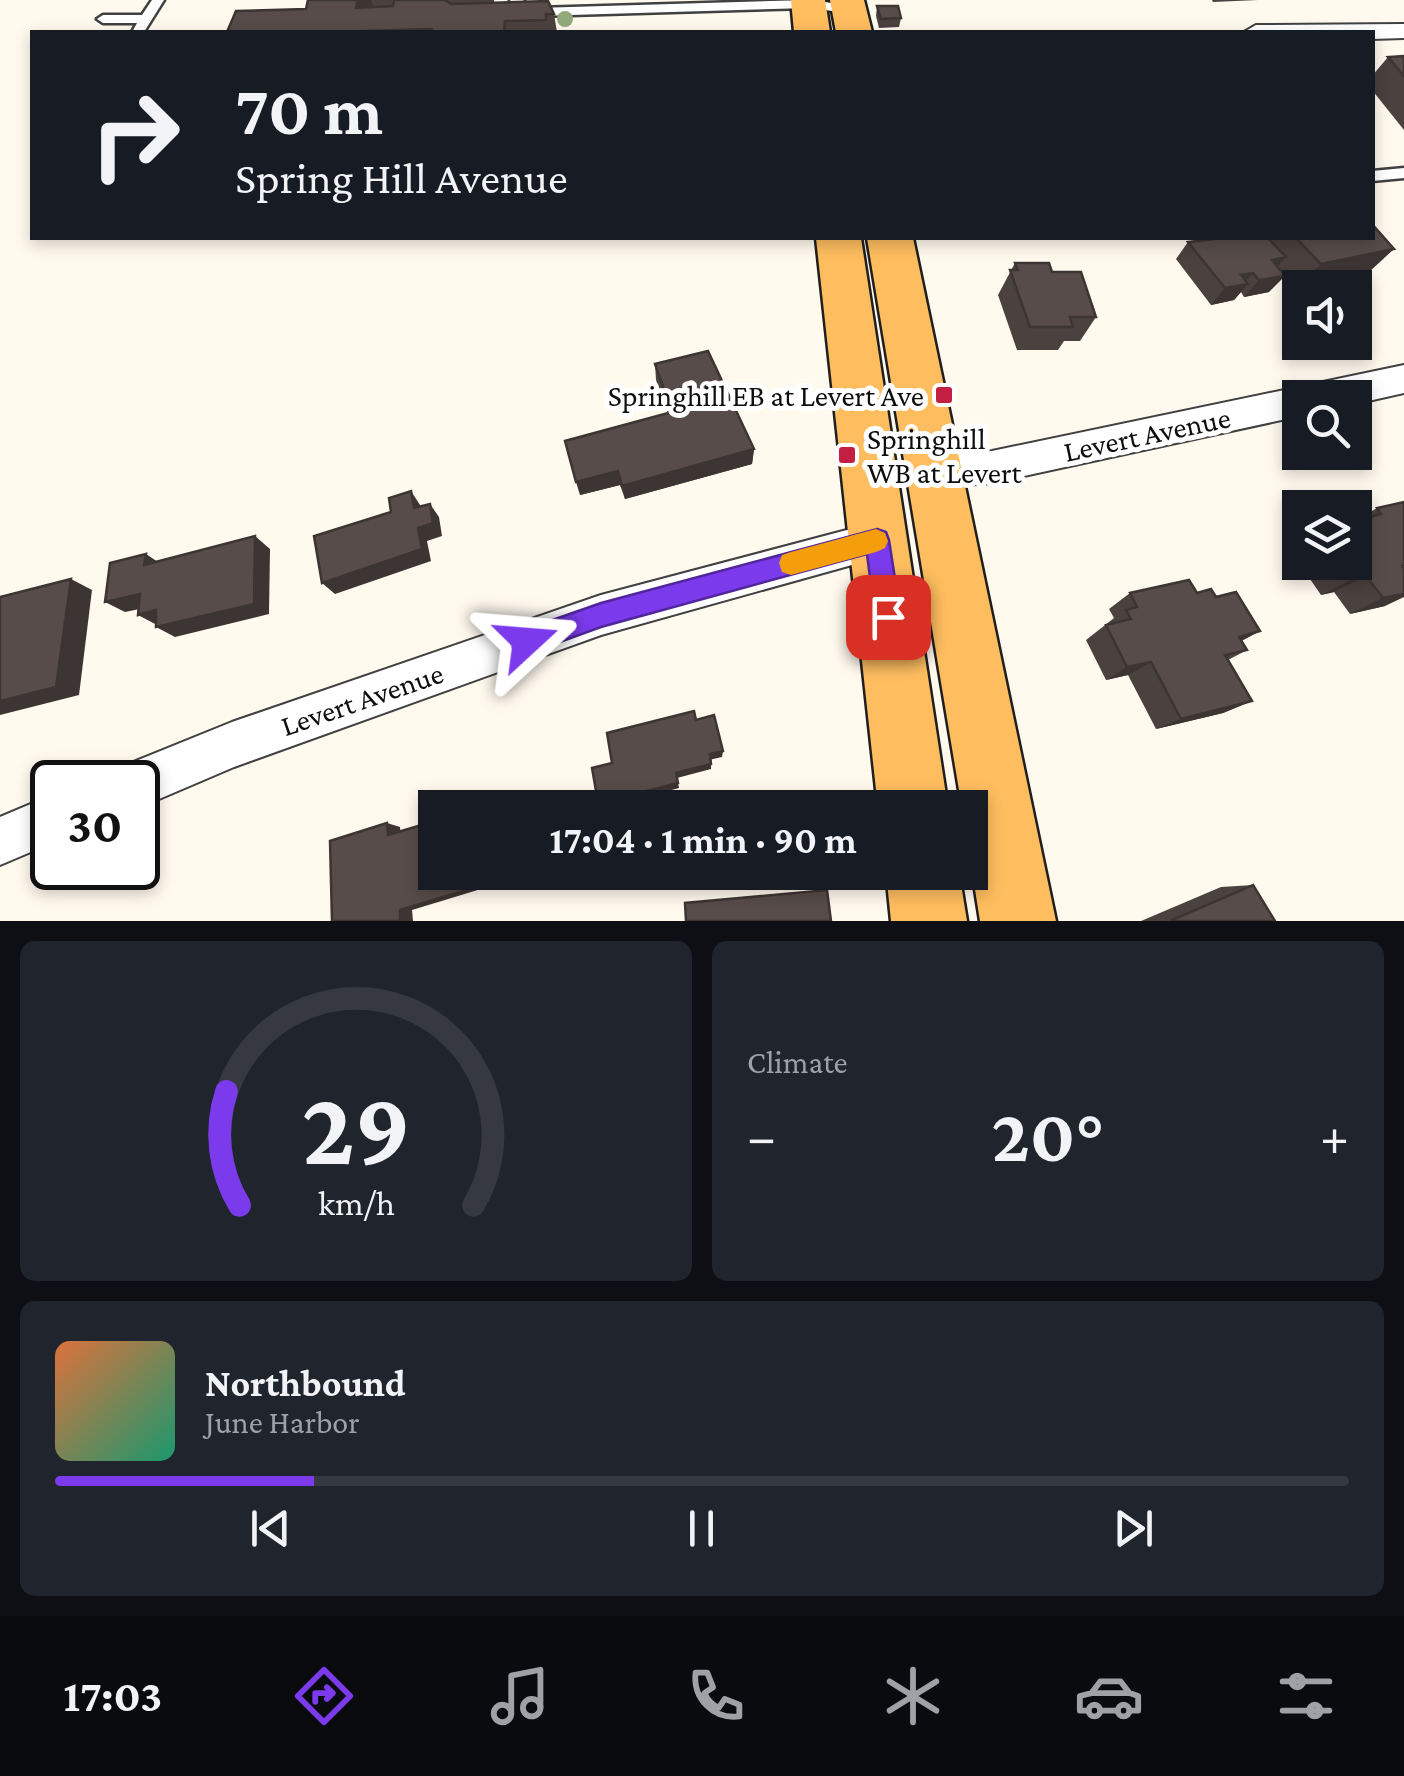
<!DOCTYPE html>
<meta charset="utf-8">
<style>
body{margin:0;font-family:"Crimson Pro",serif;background:#20242c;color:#f1f3f6;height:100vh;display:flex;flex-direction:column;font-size:38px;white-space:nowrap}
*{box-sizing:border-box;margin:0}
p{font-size:32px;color:#9ea1a6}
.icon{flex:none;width:55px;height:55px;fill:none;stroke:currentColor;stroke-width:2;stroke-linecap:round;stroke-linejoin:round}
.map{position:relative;height:921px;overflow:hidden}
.details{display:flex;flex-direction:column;gap:20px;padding:20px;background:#0d0f14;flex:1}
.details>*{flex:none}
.hud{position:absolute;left:30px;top:30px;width:1345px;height:210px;border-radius:0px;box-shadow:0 5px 15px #0003;background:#171b24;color:#f1f3f6;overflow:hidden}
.tools{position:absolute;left:1282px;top:270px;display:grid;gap:20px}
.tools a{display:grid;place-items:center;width:90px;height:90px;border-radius:0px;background:#171b24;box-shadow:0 5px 15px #0003;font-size:50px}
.speed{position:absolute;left:30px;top:760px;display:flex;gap:20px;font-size:50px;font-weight:700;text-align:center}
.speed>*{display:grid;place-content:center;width:130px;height:130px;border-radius:50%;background:#171b24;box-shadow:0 5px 15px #0003;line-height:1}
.speed .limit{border:5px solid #111;border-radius:15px;background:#fff;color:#111}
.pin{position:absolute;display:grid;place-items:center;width:85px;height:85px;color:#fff;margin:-42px;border-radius:20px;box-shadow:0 5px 15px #0006}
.me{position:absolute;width:110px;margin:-55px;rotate:71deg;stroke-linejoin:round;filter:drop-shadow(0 0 8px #0008)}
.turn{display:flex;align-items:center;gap:35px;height:210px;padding:0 40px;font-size:45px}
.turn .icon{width:130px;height:130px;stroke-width:2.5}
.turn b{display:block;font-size:70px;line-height:85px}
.big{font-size:75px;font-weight:700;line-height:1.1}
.details .tile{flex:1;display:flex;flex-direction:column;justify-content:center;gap:15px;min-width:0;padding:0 35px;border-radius:15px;background:#20242c}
.details .dial{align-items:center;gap:0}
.dial svg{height:260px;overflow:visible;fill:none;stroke:#363941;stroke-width:7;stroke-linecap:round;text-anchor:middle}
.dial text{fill:#f1f3f6;stroke:none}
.song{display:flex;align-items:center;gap:30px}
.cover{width:120px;height:120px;border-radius:15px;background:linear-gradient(135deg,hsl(20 70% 55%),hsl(160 70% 35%))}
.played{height:10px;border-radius:5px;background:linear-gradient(90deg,#7c3aed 20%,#363941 20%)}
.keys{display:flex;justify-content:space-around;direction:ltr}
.heat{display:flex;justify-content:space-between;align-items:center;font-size:55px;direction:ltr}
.details .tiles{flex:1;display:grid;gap:20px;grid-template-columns:1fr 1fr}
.tile:last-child{grid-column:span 2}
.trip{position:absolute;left:418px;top:790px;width:570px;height:100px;border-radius:0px;background:#171b24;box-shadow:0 5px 15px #0003;font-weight:700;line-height:100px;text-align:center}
.tab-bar{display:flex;height:160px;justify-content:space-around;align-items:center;background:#090b0e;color:#9ea1a6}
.tab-bar .icon{width:70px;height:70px}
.tab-bar .current{color:#7c3aed}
.tab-bar b{font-size:45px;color:#f1f3f6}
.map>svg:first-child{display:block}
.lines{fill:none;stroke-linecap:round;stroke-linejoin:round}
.service-casing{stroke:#414141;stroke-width:5}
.minor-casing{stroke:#414141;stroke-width:4}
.primary-casing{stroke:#1f1f1f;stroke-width:5}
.service{fill:#fff;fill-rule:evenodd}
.minor{fill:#fff;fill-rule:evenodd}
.primary{fill:#febd5f;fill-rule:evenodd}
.tree{fill:#92aa7a}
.wall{fill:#4b413f}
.shaded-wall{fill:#3d3533}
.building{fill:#574c49;stroke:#3d3533;stroke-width:2.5}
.route{fill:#7c3aed;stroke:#51269a;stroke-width:2.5}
.slow{fill:#f59e0b}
.poi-dot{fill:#c41f43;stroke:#fff;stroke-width:4}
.labels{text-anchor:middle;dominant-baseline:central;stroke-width:10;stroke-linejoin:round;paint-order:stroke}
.poi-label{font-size:30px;fill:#0e0e0e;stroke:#fff;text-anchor:end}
.street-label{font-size:30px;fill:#0e0e0e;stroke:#fff}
</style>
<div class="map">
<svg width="1404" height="921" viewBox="0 0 1404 921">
<rect width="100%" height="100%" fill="#fff9ee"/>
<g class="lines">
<defs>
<g id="service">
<path d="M152,0H164L144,32H132L137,23H103L97,19L103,15H142Z"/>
<path d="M510,0H523L528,6L537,8L808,0L849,5L855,9L849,13L808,8L537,16L519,12Z"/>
<path d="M1404,168V178L1372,181V171Z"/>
</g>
<g id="minor">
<path d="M1404,24V38L1372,39V32H1244L1256,25Z"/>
<path d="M1404,365V393L1355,404V398H1300V416L992,483L934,487L921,483L915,471L921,459L934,455L992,451Z"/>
<path d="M877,522L891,527L897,540L891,553L877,558L601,635L234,767L138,808V782H115L121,767L232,722L601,595Z"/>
<path d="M52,795V843L0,865V817Z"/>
</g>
<g id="primary">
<path d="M791,0H825L830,32H794Z"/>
<path d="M830,0H864L872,32H836Z"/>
<path d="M816,238H861L948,808H878Z"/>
<path d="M867,238H913L1056,921H980L970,858V808H962Z"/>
<path d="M886,872H959L967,921H891Z"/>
</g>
</defs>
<use href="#service" class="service-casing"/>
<use href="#minor" class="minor-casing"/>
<use href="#primary" class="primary-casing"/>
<use href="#service" class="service"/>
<use href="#minor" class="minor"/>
<use href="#primary" class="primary"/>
</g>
<circle class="tree" cx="565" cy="19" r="8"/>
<g class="wall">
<path d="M308,0H494V2L554,14L557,32H227L306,9Z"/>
<path d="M1212,0H1258L1213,2Z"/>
<path d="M877,6L901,18L899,27L879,28L876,16Z"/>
<path d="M1404,56V130L1372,90V76L1388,57Z"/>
<path d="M1224,238H1372L1368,273L1297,288L1278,267L1269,292L1244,297L1241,292L1234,300L1211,305L1176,259L1188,242Z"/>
<path d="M1015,263L1052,272L1096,317L1080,341H1064L1058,350H1017L998,295Z"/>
<path d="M655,364L754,449L752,464L625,499L620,485L580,495L668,414L656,380Z"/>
<path d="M1404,502L1385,606L1350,614L1334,592L1321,595L1288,547L1300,540V562H1355L1357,520L1377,508Z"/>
<path d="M1130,593H1197L1216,597L1260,631L1241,641L1247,650L1228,660L1252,701L1223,713L1156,729L1128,675L1106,680L1086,640L1114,618L1109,609Z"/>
<path d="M1253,885L1275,921H1141L1221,887Z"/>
</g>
<g class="shaded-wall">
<path d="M358,0H371L373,6L366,31L356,8Z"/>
<path d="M1394,249L1368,273L1297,288L1321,264Z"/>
<path d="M1286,257L1271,274L1272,260Z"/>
<path d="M1253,273L1242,285L1248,284L1234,300L1211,305L1225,288L1241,275Z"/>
<path d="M1285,276L1269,292L1244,297L1259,280Z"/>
<path d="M754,449L752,464L625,499L622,486Z"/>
<path d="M618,471L620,485L580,495L576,482Z"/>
<path d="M411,491L420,505L423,521L414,508Z"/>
<path d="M430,504L439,517L442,536L427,541L431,561L335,594L322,583L418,528Z"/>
<path d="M255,536L270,549L269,614L175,637L156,627Z"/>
<path d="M146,554L164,566L144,565Z"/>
<path d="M1366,576L1334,592L1321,595L1352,579Z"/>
<path d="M71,579L92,590L79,695L0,715V701Z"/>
<path d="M140,594L159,605L125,612L105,602Z"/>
<path d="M1404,594V597L1385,606L1350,614L1383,598Z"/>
<path d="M156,610L157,625L138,615Z"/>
<path d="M1260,631L1232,646L1239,637Z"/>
<path d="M1151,662L1128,675L1106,680L1127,667Z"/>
<path d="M1252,701L1223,713L1156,729L1181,719Z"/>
<path d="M723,751L722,757L709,760L710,754Z"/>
<path d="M711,764V769L677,778L676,773Z"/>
<path d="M678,783L679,788L634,800L635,808H633L631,795Z"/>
<path d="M387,823L400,827L401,838L388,835Z"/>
<path d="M494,872H503L504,882L412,910L413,921H400V910Z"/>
</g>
<g class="building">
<path d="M308,0H358L356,8L393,6L394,0H445L451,4L548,1L554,14H546V20L505,21L504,32H432V29L329,32H227L236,11L306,9Z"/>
<path d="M877,6H898L901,18L881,19Z"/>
<path d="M1404,56V76L1388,57Z"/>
<path d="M1372,224L1394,249L1321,264L1296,238H1372Z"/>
<path d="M1224,238H1268L1286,257L1272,260L1285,276L1259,280L1253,273L1241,275L1248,284L1225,288L1188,242Z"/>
<path d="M1015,263H1049L1052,272H1081L1096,317H1070L1073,327H1030L1010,270H1018Z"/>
<path d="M708,351L754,449L622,486L618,471L576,482L565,441L672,412L655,364Z"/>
<path d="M411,491L414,508L430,504L433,523L418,528L422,549L322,583L314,536L391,512L389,498Z"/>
<path d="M1404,502V565L1402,566L1404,569V594L1383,598L1366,576L1352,579L1341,562H1355V521L1381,514L1377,508Z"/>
<path d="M255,536L254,604L156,627V610L138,615L140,594L105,602L110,563L146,554L144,565Z"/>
<path d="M71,579L56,687L0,701V597Z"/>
<path d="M1189,580L1197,593L1211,589L1216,597L1236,592L1260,631L1239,637L1247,650L1225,655L1252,701L1181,719L1151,662L1127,667L1106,625L1131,619L1126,610L1137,607L1130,593Z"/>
<path d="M694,711L696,720L714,715L723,751L710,754L711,764L676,773L678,783L631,795L633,808H599L592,768L612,763L607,733Z"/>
<path d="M435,821V872H494L496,881L400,910V921H332L330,841L387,823L388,835Z"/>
<path d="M1253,885L1275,921H1170Z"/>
<path d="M827,890L831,921H686L685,903Z"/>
</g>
<path class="route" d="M877,529L886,532L889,540L901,617L897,625L888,629L879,625L875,617L867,554L601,627L527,654L518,650L514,641L518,632L601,603Z"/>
<path class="slow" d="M876,529L885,533L888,541L885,548L876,552L791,575L782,572L779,563L782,555L791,552Z"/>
<g class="poi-dot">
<rect x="934" y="385" width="20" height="20" rx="5"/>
<rect x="837" y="445" width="20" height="20" rx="5"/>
</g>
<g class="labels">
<g class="poi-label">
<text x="924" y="395">Springhill EB at Levert Ave</text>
<text x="867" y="438" text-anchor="start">Springhill<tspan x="867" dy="34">WB at Levert</tspan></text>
</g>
<g class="street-label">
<text transform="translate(1147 434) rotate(-12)">Levert Avenue</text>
<text transform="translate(362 699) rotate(-19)">Levert Avenue</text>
</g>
</g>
</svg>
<div class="tools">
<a><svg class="icon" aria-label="sound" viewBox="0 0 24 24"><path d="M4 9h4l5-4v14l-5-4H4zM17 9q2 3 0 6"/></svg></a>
<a><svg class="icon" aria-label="search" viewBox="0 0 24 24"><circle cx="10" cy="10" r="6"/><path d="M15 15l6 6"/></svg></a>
<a><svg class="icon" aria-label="layers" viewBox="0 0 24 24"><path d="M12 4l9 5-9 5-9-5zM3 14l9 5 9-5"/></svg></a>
</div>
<div class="speed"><div class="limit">30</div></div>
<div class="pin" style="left:888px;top:617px;background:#d93025"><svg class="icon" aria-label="arrive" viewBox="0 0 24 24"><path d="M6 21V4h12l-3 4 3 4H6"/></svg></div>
<svg class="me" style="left:527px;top:641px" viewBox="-20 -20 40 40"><path d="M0-17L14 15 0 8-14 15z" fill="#7c3aed" stroke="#fff" stroke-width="4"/></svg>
<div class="trip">17:04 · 1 min · 90 m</div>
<div class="hud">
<div class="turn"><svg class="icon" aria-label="right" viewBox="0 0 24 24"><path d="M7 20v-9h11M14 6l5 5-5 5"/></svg><div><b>70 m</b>Spring Hill Avenue</div></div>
</div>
</div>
<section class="details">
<div class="tiles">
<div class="tile dial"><svg viewBox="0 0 100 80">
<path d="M14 69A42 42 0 1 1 86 69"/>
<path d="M14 69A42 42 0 0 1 10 34" stroke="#7c3aed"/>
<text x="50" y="56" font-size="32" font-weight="700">29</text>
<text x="50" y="72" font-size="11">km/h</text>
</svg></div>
<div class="tile"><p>Climate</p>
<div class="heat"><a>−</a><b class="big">20°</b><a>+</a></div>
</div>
<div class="tile">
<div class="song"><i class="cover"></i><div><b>Northbound</b><p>June Harbor</p></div></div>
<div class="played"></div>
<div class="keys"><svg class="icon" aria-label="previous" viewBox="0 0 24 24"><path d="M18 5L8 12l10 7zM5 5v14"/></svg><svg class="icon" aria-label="pause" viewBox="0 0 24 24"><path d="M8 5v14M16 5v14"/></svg><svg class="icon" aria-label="next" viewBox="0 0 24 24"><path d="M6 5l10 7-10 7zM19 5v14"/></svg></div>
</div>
</div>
</section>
<nav class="tab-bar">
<b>17:03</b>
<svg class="icon current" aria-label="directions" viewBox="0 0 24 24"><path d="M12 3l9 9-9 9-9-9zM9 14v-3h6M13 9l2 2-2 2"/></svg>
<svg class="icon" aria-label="music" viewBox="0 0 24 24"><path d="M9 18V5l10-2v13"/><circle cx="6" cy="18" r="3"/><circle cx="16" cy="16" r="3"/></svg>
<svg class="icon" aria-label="phone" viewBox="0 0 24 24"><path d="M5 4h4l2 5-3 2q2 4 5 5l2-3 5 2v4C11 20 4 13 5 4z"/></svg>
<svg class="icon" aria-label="climate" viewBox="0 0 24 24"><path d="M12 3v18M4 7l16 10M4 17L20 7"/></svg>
<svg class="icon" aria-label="car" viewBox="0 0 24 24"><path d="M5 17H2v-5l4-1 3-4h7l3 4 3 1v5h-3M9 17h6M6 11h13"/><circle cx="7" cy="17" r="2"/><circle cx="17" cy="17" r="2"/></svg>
<svg class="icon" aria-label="filters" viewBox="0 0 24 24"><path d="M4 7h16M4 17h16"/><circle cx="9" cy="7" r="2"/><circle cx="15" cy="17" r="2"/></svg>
</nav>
